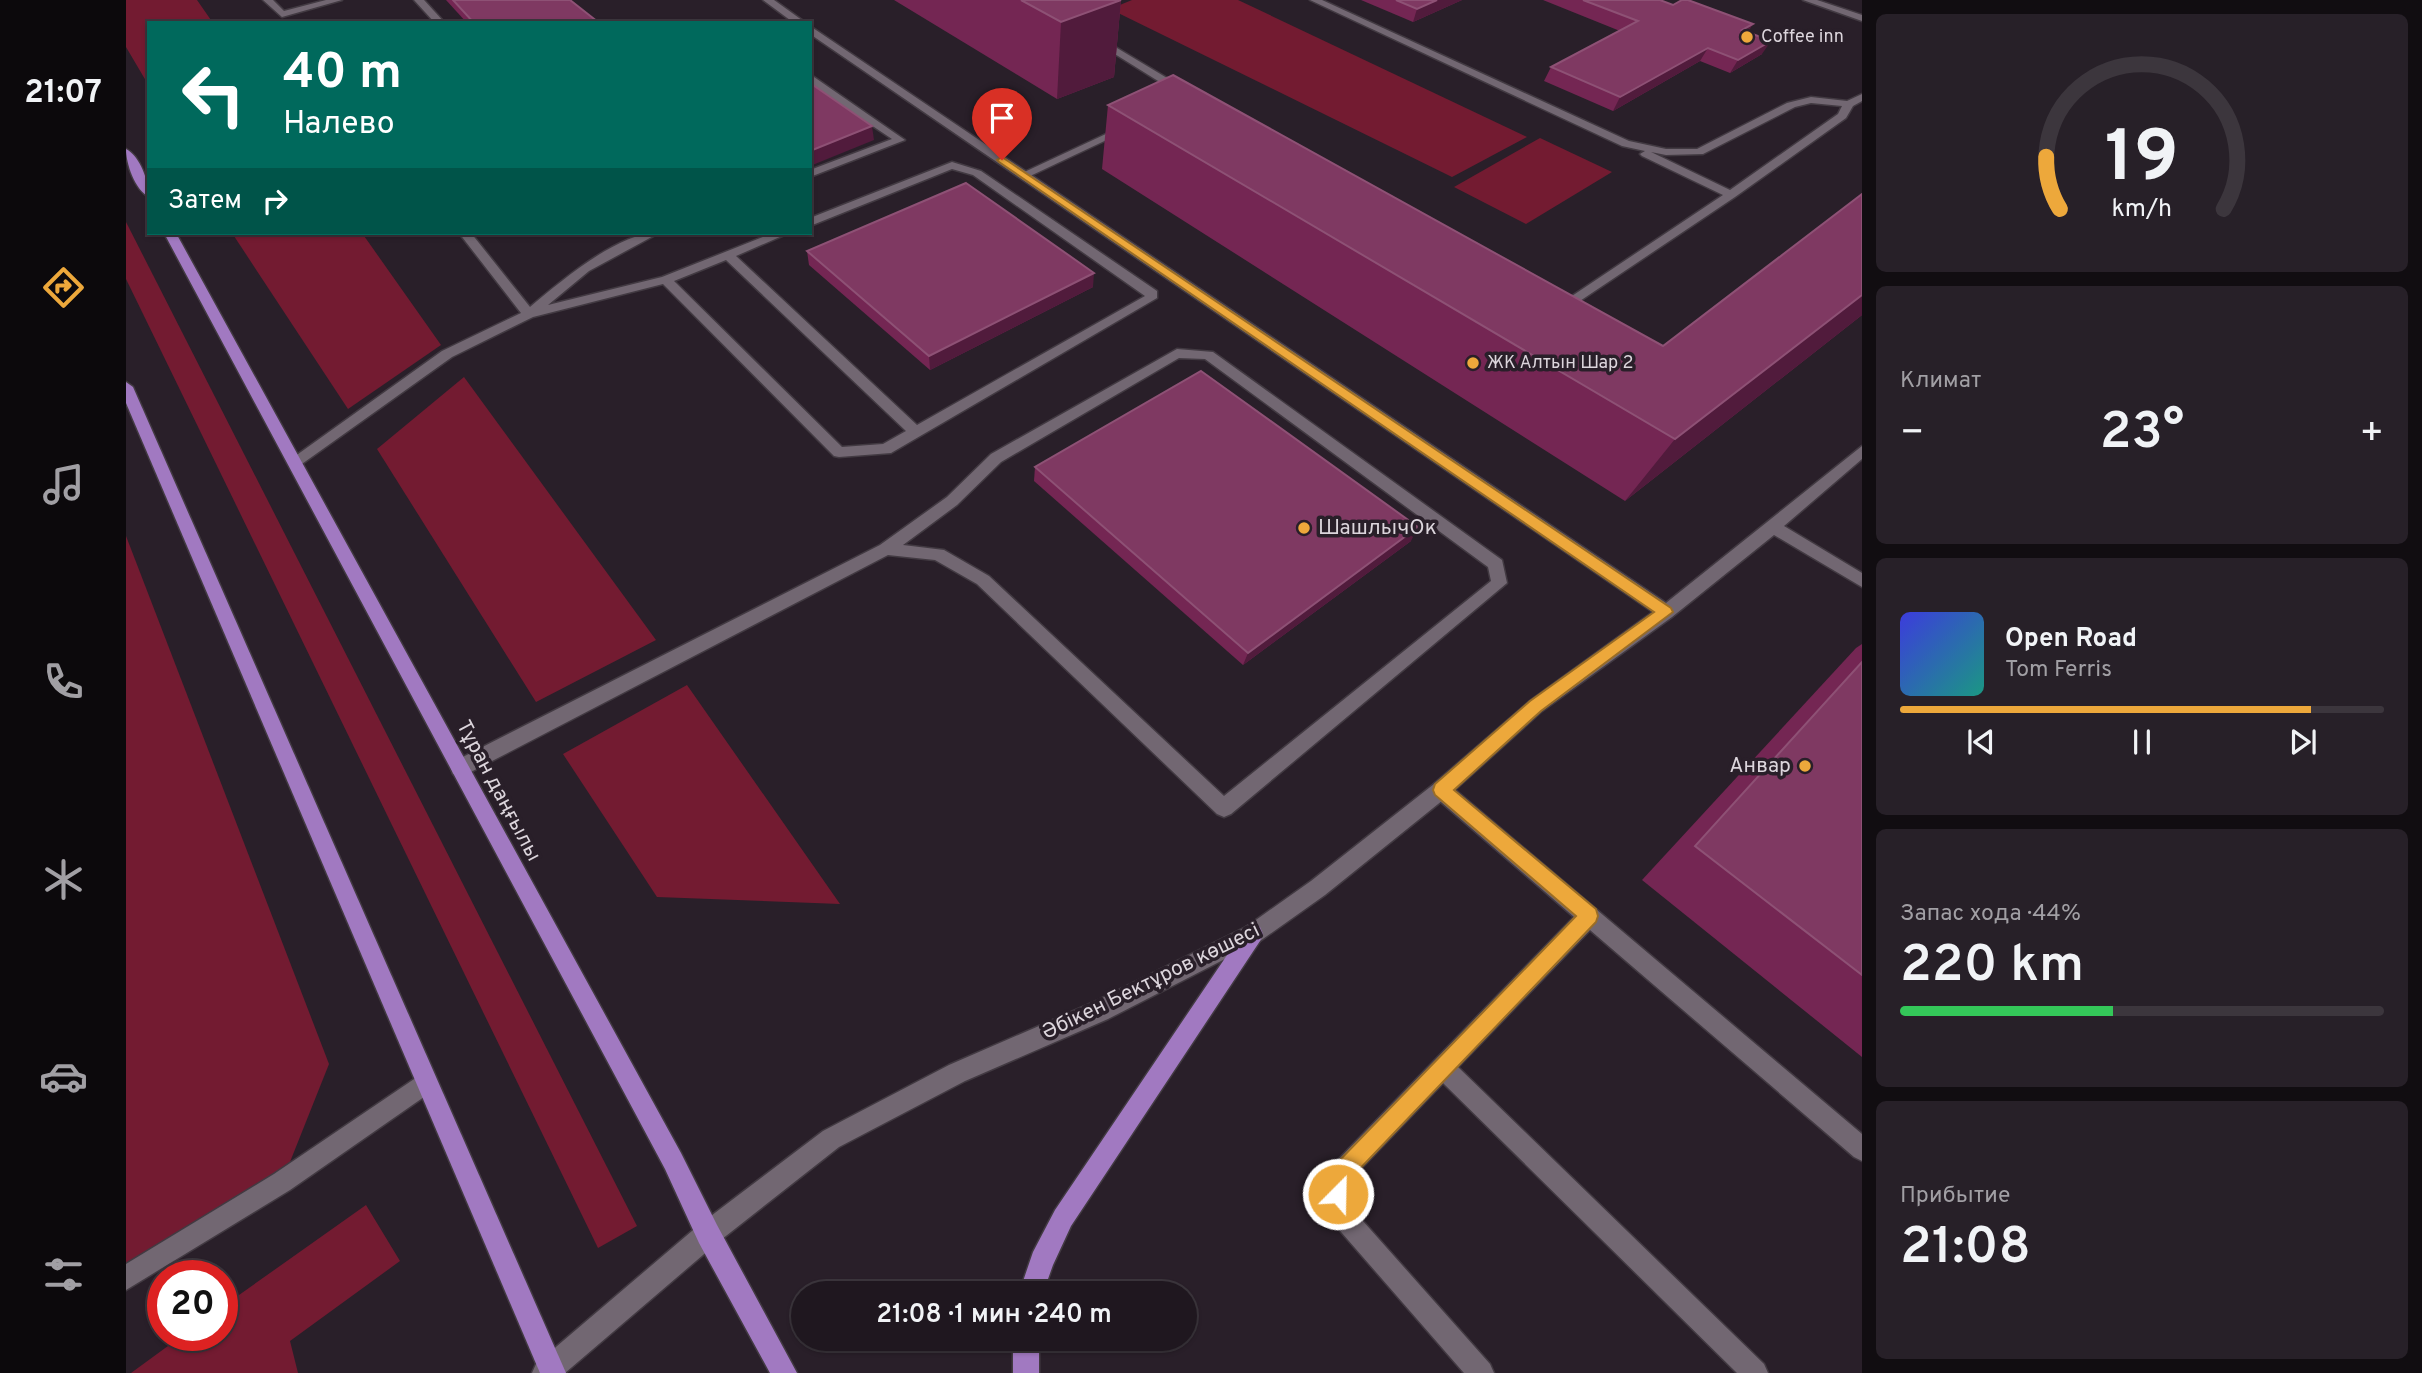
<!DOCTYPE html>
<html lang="ru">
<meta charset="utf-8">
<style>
body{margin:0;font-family:Overpass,sans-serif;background:#272028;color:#f1f3f6;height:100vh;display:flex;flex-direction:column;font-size:26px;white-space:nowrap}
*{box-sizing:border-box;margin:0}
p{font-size:23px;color:#a19fa4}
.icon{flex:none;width:38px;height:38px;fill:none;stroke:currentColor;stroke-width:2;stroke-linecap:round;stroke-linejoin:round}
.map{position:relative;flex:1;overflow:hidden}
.details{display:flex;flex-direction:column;gap:14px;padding:14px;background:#110d11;width:560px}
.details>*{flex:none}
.top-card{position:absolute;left:21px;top:21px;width:665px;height:214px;border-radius:0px;box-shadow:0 2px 5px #0004,0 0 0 2px #3c363d;background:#00695c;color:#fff;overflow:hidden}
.speed{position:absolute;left:21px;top:1260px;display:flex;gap:14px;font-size:35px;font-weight:700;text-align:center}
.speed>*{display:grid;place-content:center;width:91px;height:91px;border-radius:50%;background:#1f171f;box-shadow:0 2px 5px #0004,0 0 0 2px #3c363d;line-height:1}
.speed .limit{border:10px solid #d22;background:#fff;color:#111}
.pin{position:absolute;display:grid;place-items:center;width:60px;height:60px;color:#fff;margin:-72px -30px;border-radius:50% 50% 50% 0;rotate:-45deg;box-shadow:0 0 7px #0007}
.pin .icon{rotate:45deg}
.me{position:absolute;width:77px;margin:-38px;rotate:23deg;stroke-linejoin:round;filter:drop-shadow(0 0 5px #0008)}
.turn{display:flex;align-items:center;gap:24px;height:147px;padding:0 21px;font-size:32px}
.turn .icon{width:91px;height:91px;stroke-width:2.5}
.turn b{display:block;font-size:49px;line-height:60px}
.then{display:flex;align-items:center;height:66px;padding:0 21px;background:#0003;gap:14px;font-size:26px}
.big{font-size:52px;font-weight:600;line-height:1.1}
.details .card{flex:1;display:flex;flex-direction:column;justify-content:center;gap:10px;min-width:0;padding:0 24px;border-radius:10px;background:#272028}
.details .dial{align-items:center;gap:0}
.dial svg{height:182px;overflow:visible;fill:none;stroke:#3c363d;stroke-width:7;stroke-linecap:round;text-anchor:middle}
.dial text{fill:#f1f3f6;stroke:none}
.song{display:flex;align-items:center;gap:21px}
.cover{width:84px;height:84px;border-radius:10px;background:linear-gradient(135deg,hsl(240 70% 55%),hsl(170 70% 35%))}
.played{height:7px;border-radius:4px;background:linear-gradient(90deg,#eda83b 85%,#3c363d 85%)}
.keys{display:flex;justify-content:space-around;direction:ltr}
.heat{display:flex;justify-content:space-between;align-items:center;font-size:38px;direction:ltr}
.charge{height:10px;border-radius:5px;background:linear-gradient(90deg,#34c759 44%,#3c363d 0)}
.trip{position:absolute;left:665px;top:1281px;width:406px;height:70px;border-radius:35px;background:#1f171f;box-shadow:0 2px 5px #0004,0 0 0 2px #3c363d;font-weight:600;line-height:70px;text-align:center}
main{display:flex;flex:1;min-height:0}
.tabs{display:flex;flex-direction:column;width:126px;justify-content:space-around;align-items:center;background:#0c090c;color:#a19fa4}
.tabs .icon{width:49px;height:49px}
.tabs .selected{color:#eda83b}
.tabs b{font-size:32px;color:#f1f3f6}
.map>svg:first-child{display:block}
.green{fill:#731b31}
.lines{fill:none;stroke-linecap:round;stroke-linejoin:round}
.service-casing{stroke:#423a42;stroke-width:3}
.minor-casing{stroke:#423a42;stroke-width:3}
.primary-casing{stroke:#423a42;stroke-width:3}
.service{fill:#726772;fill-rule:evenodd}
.minor{fill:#726772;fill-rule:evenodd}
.primary{fill:#a179c1;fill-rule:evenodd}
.wall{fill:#742653}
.shaded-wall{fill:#511b3c}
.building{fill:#7f3962;stroke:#8e5175;stroke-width:2}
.route{fill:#eda83b;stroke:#9a6d26;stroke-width:2}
.poi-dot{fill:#eda83b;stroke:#291f29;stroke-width:2.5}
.labels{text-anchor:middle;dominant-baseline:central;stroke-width:7;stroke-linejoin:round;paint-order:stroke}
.far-poi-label{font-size:18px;fill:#dcd5dc;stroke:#291f29;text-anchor:start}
.poi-label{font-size:21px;fill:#dcd5dc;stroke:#291f29;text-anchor:start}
.street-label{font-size:21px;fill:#dcd5dc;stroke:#291f29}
</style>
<main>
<nav class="tabs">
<b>21:07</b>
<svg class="icon selected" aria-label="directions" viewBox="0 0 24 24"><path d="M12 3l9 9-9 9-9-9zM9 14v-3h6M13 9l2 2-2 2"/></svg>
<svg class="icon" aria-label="music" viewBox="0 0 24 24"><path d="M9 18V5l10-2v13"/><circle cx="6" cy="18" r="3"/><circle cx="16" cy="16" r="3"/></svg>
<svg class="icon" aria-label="phone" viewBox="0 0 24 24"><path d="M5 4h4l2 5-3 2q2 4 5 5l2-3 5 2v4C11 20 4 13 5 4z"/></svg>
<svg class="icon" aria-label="climate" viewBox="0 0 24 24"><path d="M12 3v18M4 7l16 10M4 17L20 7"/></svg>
<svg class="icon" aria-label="car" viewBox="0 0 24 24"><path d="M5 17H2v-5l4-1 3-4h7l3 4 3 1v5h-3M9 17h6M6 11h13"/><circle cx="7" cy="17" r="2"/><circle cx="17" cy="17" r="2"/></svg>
<svg class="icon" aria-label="filters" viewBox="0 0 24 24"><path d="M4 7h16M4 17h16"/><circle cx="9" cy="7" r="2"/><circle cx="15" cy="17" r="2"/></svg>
</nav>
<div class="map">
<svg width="1736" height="1373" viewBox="0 0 1736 1373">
<rect width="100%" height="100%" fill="#291f29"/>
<g class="green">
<path d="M0,0H71L87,23H23V86L0,47Z"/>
<path d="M1006,0H1112L1401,137L1326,177L984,9Z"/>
<path d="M1414,138L1486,172L1400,224L1328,187Z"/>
<path d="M0,222L511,1226L472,1248L0,279Z"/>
<path d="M106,233H236L315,345L222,409Z"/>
<path d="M338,377L530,640L410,702L251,449Z"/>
<path d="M0,536L203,1064L156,1182L0,1278Z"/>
<path d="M561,685L714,904L531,897L437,754Z"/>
<path d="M240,1205L274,1261L164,1341L172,1373H5L57,1335H96V1307Z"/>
</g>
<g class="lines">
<defs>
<g id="service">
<path d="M137,0H147L158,11L200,0H216L156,17Z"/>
<path d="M288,0H298L319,23H309Z"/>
<path d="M1184,0H1196L1503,141L1540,149H1571L1661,103L1685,97L1721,101L1736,94V101L1727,106L1720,118L1609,197L1439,311L1424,304L1430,300L1437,302L1597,195L1516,156L1514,154L1519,151L1496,146ZM1685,103L1716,106L1712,114L1604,190L1525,152L1540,155L1577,154L1669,107Z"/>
<path d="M971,36L1061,90L1062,92L1053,94L968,41L966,39Z"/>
<path d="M684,76L688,77L779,140L684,177V170L766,139L684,84Z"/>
<path d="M997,126L1006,128L902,177L892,175Z"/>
<path d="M826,162L855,171L1031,291V298L765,453L713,457L708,456L537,284L407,317L326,357L173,466L168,467L161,462L316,351L395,313L333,233H345L404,307C434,282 493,231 533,233L463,271L422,305L536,277L647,233H663L610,256L791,425L1019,296L847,175L826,169L684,226V218ZM600,260L780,431L757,444L716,447L548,281Z"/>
<path d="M1051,349L1087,352L1376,560L1381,583L1105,814L1098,817L1091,814L851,584L809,560L762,555L341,774L334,776L327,774L325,768L327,762L754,545L821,497L865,454ZM1053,358L1079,359L1362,567L1365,581L1098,796L863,576L818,550L777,545L831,505L875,462Z"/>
<path d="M1315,782L1322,784L1736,1134V1161L1728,1157L1464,930L1332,1067L1638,1364L1642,1373H1611L1317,1083L1226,1178L1224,1194L1228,1211L1364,1364L1368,1373H1338L1209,1225L1200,1194L1207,1165L1448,917L1308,796L1306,790L1308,784Z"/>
<path d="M300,1071L308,1074L311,1082L308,1090L164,1190L0,1290V1264L148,1174Z"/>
</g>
<g id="minor">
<path d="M637,0H648L680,23H668Z"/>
<path d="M1677,0H1691L1736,15V21Z"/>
<path d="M684,26L1540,603L1736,446V459L1658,526L1736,573V587L1648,535L1546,617L1416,711L1322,796L1199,895L1134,941L982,1019L839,1081L713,1147L591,1243L439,1373H406L410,1364L573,1225L697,1131L823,1065L966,1003L1120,927L1185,881L1308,784L1404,701L1527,612L684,34Z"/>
</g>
<g id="primary">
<path d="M0,149C14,156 23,182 23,197C9,190 0,164 0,149Z"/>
<path d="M38,233H50L555,1153L591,1225L671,1373H644L573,1243L539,1169Z"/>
<path d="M0,382L7,387L440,1373H414L0,403Z"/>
<path d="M1127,924L1134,927L1137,934L1134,941L945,1226L927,1265L917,1293H893L907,1252L929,1210L1120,927Z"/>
<rect x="887" y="1339" width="26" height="34"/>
</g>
</defs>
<use href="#service" class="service-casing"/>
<use href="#minor" class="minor-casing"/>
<use href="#primary" class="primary-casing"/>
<use href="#service" class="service"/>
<use href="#minor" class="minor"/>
<use href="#primary" class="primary"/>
</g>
<g class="wall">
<path d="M320,0H445L472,23H341Z"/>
<path d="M768,0H995L988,77L931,99Z"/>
<path d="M1235,0H1336L1287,22Z"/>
<path d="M1417,0H1534L1622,32L1636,54L1604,73L1574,61L1487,111L1418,81L1425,67L1494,31Z"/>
<path d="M982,105L1537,346L1736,194V315L1499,501L976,169Z"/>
<path d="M681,251L967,287L804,370L683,265Z"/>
<path d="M909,467L1285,541L1117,665L908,481Z"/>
<path d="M1736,644V1057L1516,880L1730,648Z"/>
</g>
<g class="shaded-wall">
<path d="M995,0L988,77L931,99L935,22Z"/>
<path d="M1311,0H1336L1287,22L1291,9Z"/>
<path d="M1627,24L1619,37L1616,30Z"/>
<path d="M1645,41L1636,54L1604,73L1612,60Z"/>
<path d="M1582,48L1574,61L1487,111L1494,97Z"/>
<path d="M746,126L748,140L684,166V151Z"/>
<path d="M968,273L967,287L804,370L803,356Z"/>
<path d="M1736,295V315L1499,501L1549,439Z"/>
<path d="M1292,527L1285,541L1117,665L1122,653Z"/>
</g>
<g class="building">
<path d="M327,0H444L472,22L348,23Z"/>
<path d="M895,0H995L935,22Z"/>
<path d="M1270,0H1311L1291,9Z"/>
<path d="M1457,0H1534L1547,5L1556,0H1562L1627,24L1616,30L1645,41L1612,60L1582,48L1494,97L1425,67L1512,21Z"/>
<path d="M1047,75L1537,346L1736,194V295L1549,439L982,105Z"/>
<path d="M684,83L746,126L684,151Z"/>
<path d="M840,183L968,273L803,356L681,251Z"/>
<path d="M1075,371L1292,527L1122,653L909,467Z"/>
<path d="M1736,662V975L1569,846Z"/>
</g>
<path class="route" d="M876,157L1545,608L1547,612L1415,711L1328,790L1470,909L1472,916L1470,922L1225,1178L1220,1201L1212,1205L1204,1201L1201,1194L1208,1166L1450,916L1309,795L1307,790L1309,784L1404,701L1528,612L873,162L871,160Z"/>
<g class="poi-dot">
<circle cx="1621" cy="37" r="7"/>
<circle cx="1347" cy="363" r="7"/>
<circle cx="1178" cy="528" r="7"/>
<circle cx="1679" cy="766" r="7"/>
</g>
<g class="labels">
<g class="far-poi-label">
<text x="1635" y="37">Coffee inn</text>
<text x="1361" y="363">ЖК Алтын Шар 2</text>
</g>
<g class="poi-label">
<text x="1192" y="528">ШашлычОк</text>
<text x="1665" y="766" text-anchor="end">Анвар</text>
</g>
<g class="street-label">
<text transform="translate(372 791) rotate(62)">Тұран даңғылы</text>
<text transform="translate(1025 982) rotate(-26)">Әбікен Бектұров көшесі</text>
</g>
</g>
</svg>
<div class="speed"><div class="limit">20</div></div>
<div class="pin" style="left:876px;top:160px;background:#d93025"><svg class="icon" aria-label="arrive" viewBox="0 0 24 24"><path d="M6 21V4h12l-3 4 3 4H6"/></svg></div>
<svg class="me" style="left:1212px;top:1194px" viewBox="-20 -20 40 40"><circle r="17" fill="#eda83b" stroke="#fff" stroke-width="3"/><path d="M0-11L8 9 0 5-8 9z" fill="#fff"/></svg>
<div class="trip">21:08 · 1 мин · 240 m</div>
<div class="top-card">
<div class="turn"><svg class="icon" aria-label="left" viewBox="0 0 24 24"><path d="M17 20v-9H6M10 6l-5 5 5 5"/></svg><div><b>40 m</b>Налево</div></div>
<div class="then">Затем<svg class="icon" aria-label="right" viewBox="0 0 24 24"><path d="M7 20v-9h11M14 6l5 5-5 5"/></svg></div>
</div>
</div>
<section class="details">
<div class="card dial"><svg viewBox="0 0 100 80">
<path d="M14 69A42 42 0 1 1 86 69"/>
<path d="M14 69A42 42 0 0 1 8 46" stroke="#eda83b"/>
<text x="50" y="56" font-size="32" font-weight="700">19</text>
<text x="50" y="72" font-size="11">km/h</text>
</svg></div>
<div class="card"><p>Климат</p>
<div class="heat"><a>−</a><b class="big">23°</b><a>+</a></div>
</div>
<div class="card">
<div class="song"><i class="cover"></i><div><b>Open Road</b><p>Tom Ferris</p></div></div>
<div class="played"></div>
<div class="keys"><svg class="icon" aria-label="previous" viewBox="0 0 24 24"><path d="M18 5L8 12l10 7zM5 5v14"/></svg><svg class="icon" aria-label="pause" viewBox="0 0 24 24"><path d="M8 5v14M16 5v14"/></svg><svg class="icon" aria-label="next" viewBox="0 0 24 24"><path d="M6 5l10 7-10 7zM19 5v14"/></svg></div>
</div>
<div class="card"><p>Запас хода · 44%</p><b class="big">220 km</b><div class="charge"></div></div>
<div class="card"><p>Прибытие</p><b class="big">21:08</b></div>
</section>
</main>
